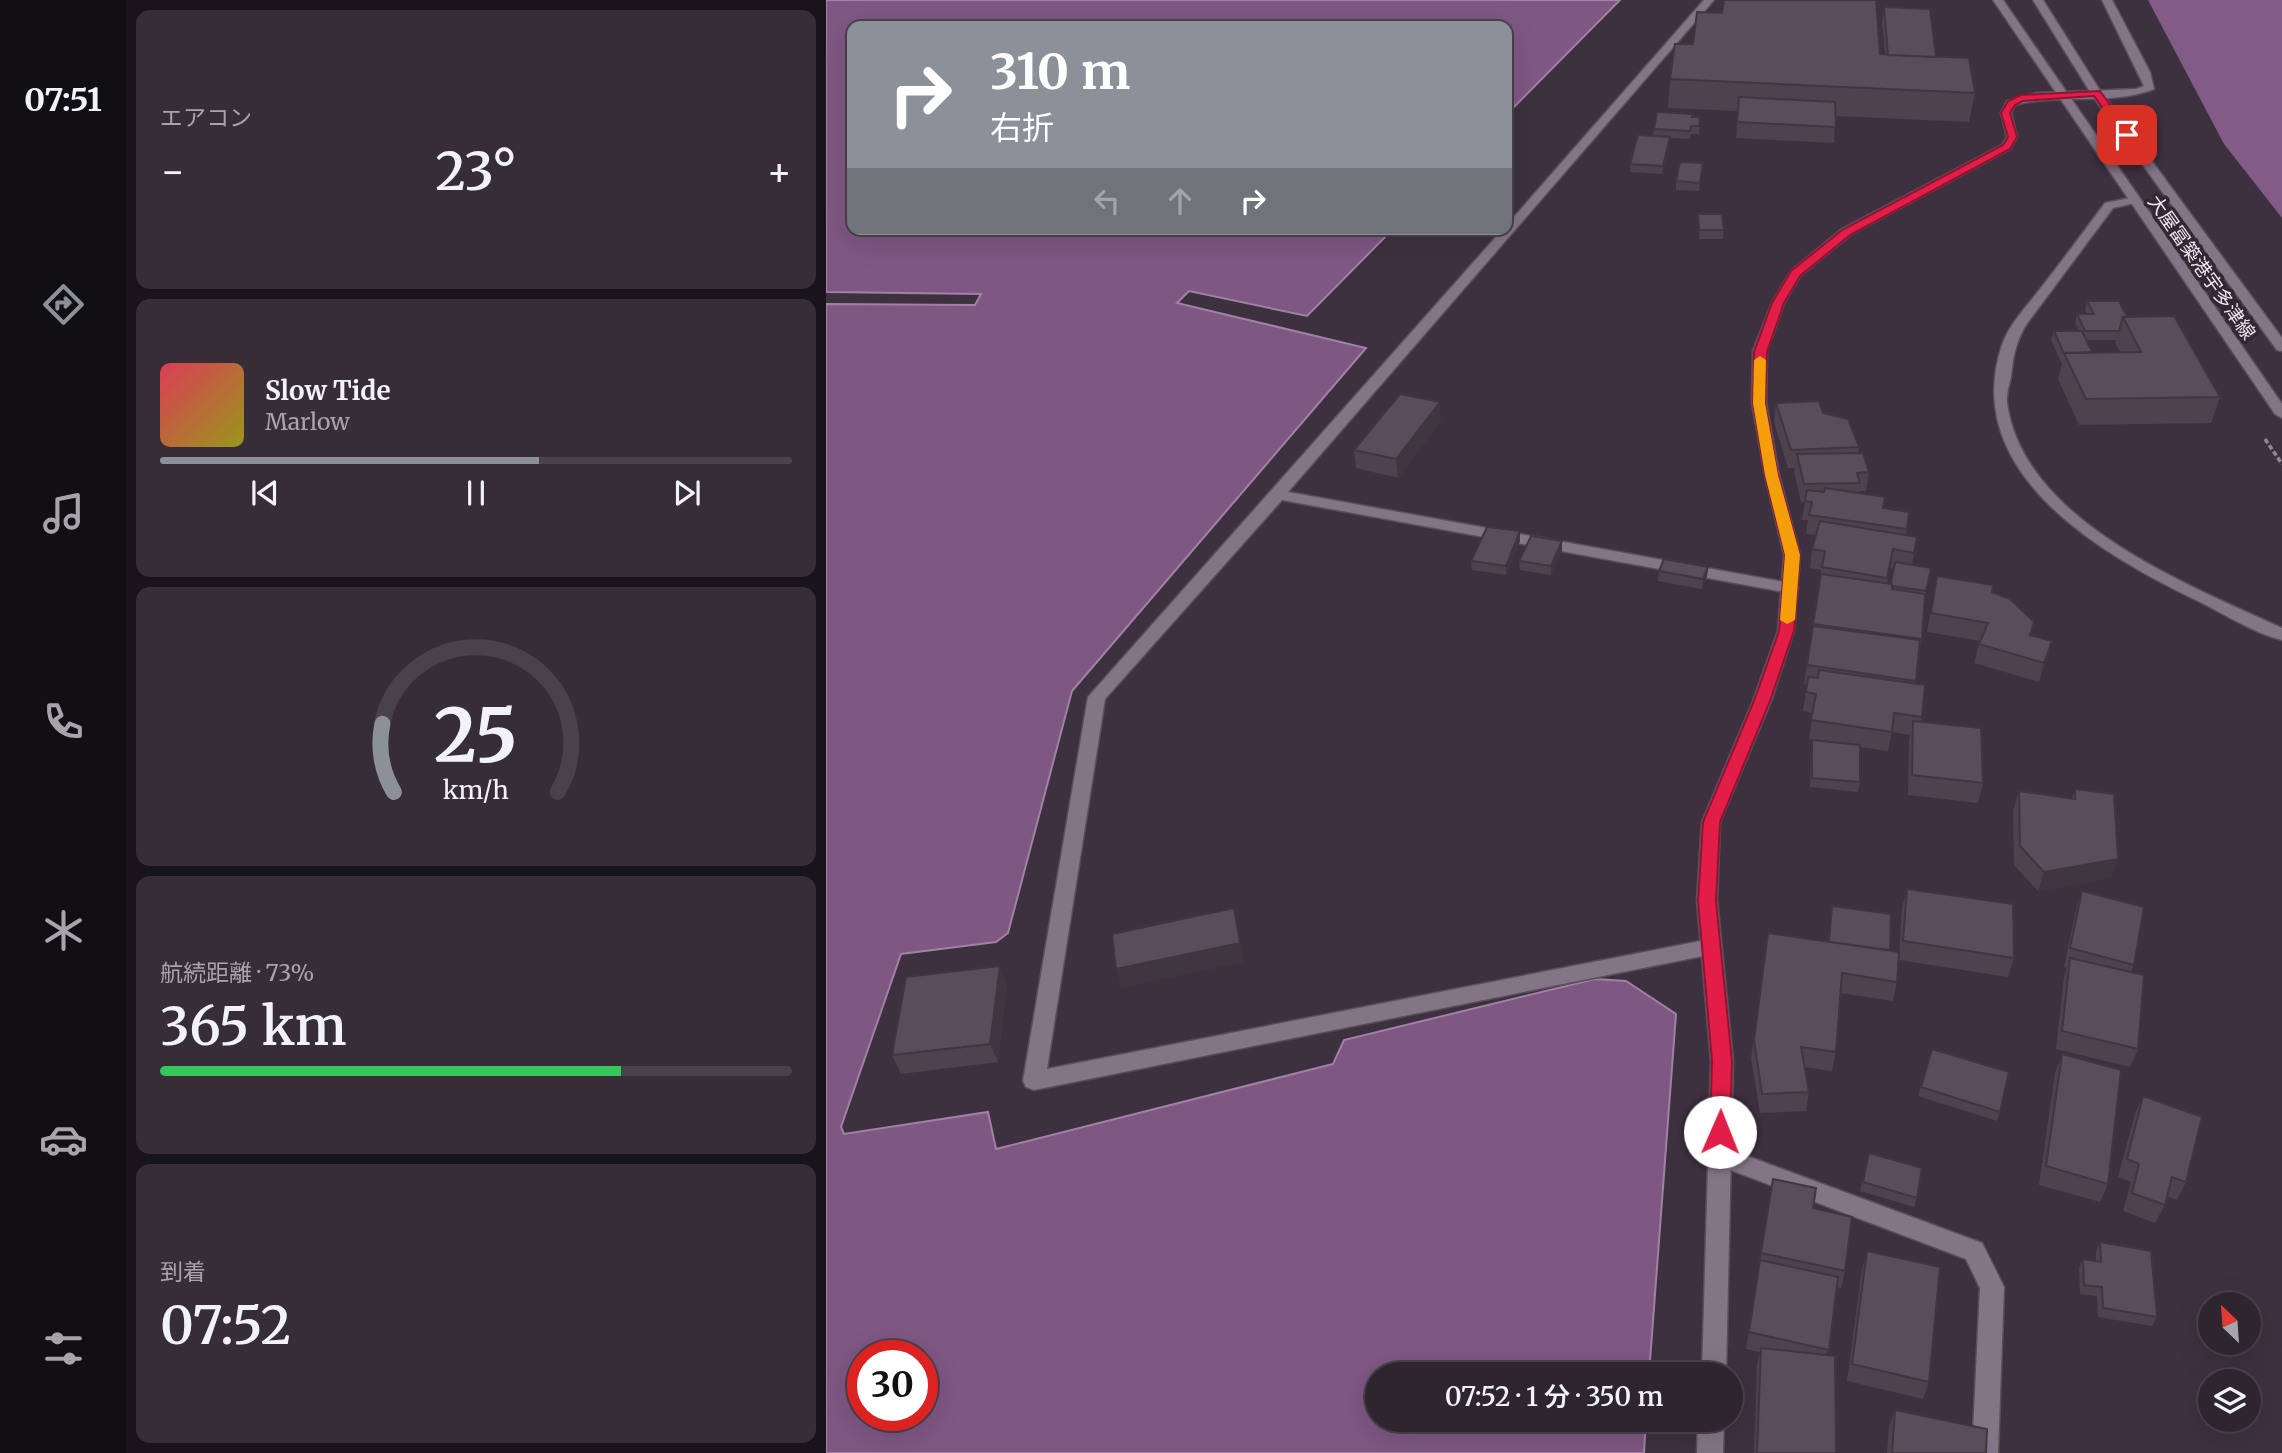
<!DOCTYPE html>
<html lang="ja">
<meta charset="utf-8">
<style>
body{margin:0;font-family:Merriweather,"Noto Sans JP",serif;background:#362d37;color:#f1f3f6;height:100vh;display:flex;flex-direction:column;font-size:26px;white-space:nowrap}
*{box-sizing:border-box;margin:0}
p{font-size:23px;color:#a7a5aa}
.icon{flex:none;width:38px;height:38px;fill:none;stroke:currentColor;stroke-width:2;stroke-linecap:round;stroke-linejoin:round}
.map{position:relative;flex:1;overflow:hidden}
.drawer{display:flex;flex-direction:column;gap:10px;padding:10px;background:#19141a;width:700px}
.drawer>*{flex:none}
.hud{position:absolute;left:21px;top:21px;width:665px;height:214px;border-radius:14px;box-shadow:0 7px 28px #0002,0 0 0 2px #49424b;background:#8c9099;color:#fff;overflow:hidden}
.needle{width:46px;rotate:335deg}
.fabs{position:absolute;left:1372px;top:1292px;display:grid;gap:14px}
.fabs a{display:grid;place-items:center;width:63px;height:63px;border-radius:50%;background:#2e252f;box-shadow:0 7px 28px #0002,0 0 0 2px #49424b;font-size:35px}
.speed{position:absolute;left:21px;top:1340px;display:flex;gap:14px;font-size:35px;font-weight:700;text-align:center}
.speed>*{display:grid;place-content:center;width:91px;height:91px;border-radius:50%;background:#2e252f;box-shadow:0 7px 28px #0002,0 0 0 2px #49424b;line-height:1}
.speed .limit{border:10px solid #d22;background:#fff;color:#111}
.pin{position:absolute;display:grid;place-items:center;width:60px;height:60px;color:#fff;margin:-30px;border-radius:14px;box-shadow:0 4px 10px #0006}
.me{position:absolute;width:77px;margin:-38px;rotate:1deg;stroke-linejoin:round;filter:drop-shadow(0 0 5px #0008)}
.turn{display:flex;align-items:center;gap:24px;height:147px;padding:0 28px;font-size:32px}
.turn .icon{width:91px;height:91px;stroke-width:2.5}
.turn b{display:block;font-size:49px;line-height:60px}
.lanes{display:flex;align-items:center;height:66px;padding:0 28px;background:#0003;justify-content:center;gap:35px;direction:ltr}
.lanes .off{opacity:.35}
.big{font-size:52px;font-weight:600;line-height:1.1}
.drawer .card{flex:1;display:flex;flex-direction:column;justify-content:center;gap:10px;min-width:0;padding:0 24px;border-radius:14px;background:#362d37}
.drawer .dial{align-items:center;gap:0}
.dial svg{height:182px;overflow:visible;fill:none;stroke:#49424b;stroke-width:7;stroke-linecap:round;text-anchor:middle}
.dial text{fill:#f1f3f6;stroke:none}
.song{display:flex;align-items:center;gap:21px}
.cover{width:84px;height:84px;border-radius:10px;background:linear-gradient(135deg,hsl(350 70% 55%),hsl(60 70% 35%))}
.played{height:7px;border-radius:4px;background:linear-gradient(90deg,#8c9099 60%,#49424b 60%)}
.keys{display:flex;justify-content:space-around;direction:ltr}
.heat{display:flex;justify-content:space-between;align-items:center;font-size:38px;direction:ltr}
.charge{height:10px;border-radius:5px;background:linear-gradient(90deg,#34c759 73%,#49424b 0)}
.trip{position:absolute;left:539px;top:1362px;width:378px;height:70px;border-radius:35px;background:#2e252f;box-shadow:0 7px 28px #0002,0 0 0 2px #49424b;font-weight:600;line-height:70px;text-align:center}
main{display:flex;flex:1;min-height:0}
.tab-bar{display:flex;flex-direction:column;width:126px;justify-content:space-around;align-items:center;background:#120f13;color:#a7a5aa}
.tab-bar .icon{width:49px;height:49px}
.tab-bar .active{color:#8c9099}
.tab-bar b{font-size:32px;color:#f1f3f6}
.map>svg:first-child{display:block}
.forest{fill:#825b87}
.water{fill:#7e5783;stroke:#a082a4;stroke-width:2;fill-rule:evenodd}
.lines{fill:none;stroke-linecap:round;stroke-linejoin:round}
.service-casing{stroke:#594e5a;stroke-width:3}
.minor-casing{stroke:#594e5a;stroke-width:3}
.secondary-casing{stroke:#594e5a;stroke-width:3}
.path{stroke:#918793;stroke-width:3.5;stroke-dasharray:5 2.5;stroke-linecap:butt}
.service{fill:#837585;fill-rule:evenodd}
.minor{fill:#837585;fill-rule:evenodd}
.secondary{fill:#837585;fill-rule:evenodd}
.wall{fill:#4d424e;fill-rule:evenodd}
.shaded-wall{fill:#3f3640}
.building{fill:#5a4d5b;stroke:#3f3640;stroke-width:2}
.route{fill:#e11d48;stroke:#92132f;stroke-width:2}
.slow{fill:#f59e0b}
.labels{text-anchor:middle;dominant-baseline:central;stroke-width:7;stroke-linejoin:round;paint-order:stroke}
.far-street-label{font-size:19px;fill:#efe7f0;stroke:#332734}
</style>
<main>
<nav class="tab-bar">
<b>07:51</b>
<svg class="icon active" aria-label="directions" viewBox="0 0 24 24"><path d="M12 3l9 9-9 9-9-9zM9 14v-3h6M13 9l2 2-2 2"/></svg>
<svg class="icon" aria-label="music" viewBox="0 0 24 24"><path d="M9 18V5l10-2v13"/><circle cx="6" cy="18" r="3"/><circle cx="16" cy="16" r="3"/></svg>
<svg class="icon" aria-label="phone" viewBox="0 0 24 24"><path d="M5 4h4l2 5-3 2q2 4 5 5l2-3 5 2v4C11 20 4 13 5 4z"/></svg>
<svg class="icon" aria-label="climate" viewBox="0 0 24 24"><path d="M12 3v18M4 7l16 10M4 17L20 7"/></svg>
<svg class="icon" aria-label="car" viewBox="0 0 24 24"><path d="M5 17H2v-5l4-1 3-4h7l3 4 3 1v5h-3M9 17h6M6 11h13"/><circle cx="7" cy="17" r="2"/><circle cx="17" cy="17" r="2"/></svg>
<svg class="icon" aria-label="filters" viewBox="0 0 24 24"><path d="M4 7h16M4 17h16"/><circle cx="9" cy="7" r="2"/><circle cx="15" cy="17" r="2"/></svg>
</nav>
<section class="drawer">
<div class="card"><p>エアコン</p>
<div class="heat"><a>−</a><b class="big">23°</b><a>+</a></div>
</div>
<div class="card">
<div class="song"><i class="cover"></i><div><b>Slow Tide</b><p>Marlow</p></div></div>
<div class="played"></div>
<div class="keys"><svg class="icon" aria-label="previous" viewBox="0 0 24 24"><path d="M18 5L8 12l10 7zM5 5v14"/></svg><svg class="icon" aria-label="pause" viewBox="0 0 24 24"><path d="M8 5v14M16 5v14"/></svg><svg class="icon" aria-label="next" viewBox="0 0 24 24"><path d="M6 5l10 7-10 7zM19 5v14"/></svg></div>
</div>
<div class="card dial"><svg viewBox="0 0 100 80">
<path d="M14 69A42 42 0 1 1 86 69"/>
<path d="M14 69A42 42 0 0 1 9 39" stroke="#8c9099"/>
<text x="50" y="56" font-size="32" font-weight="700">25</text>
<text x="50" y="72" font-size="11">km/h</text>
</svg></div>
<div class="card"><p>航続距離 · 73%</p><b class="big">365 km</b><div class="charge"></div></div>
<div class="card"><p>到着</p><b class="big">07:52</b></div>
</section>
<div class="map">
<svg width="1456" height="1453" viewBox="0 0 1456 1453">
<rect width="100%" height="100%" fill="#3d313f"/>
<path class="forest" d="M1322,0H1456V218L1398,144Z"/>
<path class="water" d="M0,0H794L681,114V26H26V229H567L481,316L363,291L351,303L540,348L246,691L182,933L170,942L75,954L15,1127L18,1134L162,1112L170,1149L507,1064L518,1040L769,979L800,981L850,1014L823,1374H551V1419H820L818,1453H0V304L149,305L155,294L0,292ZM37,1356H96V1416H37Z"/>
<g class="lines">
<defs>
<g id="service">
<path d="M878,0H888L462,492L964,583L972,588L964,593L456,500L279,699L221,1069L885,939L892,941L895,947L892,953L208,1090L200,1087L197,1081L262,697L677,229H681V225Z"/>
<path d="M894,1146L1156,1243L1178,1287L1172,1453H1146L1154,1288L1140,1259L886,1163L883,1156L886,1149Z"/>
</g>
<g id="minor">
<path d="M1276,0H1286L1324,72L1328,89C1285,106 1234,93 1189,105L1185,113L1191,137L1184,149L1024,235L974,276L958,303L941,351L940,403L953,475L974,555L968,631L945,701L894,822L891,900L907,1061L900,1374H876L885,1061L871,900L876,822L927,701L952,631L958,555L939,475L926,403L927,351L946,303L965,271L1016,229L1176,145L1181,137L1175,113L1181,101L1211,93L1310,89L1318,86Z"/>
<path d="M1309,197L1313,198V202L1287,208L1202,322C1190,340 1187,356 1185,377C1183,385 1180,395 1181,403C1197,521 1362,585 1456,628V640C1428,633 1400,615 1374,602C1278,556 1133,474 1176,345C1184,322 1204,303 1218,284C1239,257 1259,230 1279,203Z"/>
<path d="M872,1419H898L897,1453H871Z"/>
</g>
<g id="secondary">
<path d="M1167,0H1177L1456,404V418L1449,414Z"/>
<path d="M1207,0H1217L1275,92L1456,338V351L1451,350L1266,95Z"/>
</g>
</defs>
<use href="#service" class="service-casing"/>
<use href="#minor" class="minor-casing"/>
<use href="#secondary" class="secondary-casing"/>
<path class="path" d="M1439,439L1456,464"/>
<use href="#service" class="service"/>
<use href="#minor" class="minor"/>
<use href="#secondary" class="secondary"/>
</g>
<g class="wall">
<path d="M1058,7L1149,93L1143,122L1009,116L1008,143L910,138L912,111L842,108L844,79L867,44L896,13L1054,54H1059L1056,22Z"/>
<path d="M866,117H874L873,134H865L864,139L844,138V145L836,174L804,172V164L827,136L828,129Z"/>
<path d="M876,172L873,191L850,190V181Z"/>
<path d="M872,214L898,230L897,239H873Z"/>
<path d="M1261,301L1301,317L1394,397L1385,423L1253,425L1232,379L1236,364L1225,340L1228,331H1253L1249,323L1251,314H1261L1259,310ZM1260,340H1290L1289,342L1294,352H1266Z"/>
<path d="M950,403L997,413L1033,447L1032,453L1043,472L1040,491H1033V493L1057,508L1083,512L1080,535L1091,537L1086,565L1105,568L1099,597L1096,639L1093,652L1090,683L1096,717L1095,722L1157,783L1152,803L1082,795L1083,740L1084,735L1066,732L1062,751L1034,747V782L1032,792L984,787L985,750L986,740L993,741L983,739L987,713L977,711L981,685L978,684L995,570L984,568L986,549L990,535L980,534L982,520H976L979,502H975L968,472L969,468H962L948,422ZM1064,568L1068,569L1065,583H1061Z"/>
<path d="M615,421L572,478L530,468L528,450Z"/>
<path d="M694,541L680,575L646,570L645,561Z"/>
<path d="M736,550L725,575L694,570L693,561Z"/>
<path d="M882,567L881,576L876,589L832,581L833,571Z"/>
<path d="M1111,576L1166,592L1204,635L1226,641L1221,660L1213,682L1148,663L1154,641L1101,632Z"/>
<path d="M1249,789L1285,878L1212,891L1188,865L1187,810L1193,791L1246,798Z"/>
<path d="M1081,889L1188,958L1182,977L1073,960L1076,908Z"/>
<path d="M1256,891L1308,965L1305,972L1312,1049L1304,1067L1230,1049L1238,977L1241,968L1238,967L1250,910Z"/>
<path d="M1006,906L1064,950L1071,982L1067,1001L1014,993L1010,1052L1006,1071L978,1067L983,1092L980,1111L934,1113L925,1059L942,933L1002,941Z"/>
<path d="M181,985L172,1062L75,1074L66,1055Z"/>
<path d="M1106,1049L1174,1112L1171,1121L1092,1096Z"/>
<path d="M1236,1054L1282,1184L1274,1202L1213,1185L1229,1073Z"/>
<path d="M1317,1096L1360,1182L1351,1200L1341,1196L1339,1205L1329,1223L1297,1211L1305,1182L1292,1177L1309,1114Z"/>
<path d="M1043,1153L1091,1198L1088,1207L1034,1191Z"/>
<path d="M947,1179L987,1208L1019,1271L1015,1288L1011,1287L1001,1355L1010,1453H928L931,1364L934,1352L920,1349Z"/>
<path d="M1274,1242L1331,1317L1326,1326L1272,1317L1271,1296L1254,1294L1253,1268L1257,1259L1270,1261V1251Z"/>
<path d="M1041,1251L1103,1382L1097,1399L1021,1381L1036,1269Z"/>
<path d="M1069,1410L1160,1453H1061L1063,1426Z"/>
</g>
<g class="shaded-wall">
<path d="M844,137V145L836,174L837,166Z"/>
<path d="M614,402L615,421L572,478L570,459Z"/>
<path d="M694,531V541L680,575V566Z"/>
<path d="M736,541V550L725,575V566Z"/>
<path d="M882,567L881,576L876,589L877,579Z"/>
<path d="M1226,641L1221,660L1213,682L1218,663Z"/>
<path d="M1292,859L1285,878L1212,891L1218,872Z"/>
<path d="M408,908L418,962L295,988L290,969Z"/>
<path d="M174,966L181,985L172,1062L164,1044Z"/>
</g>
<g class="building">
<path d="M898,0H1050L1054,54L1143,58L1149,93L844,79L849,44H867L871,12L896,13Z"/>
<path d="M1058,7L1104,9L1110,57L1062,55Z"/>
<path d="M913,97L1009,102L1010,127L911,122Z"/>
<path d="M831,112L867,114L866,117H874L873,126H865L864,131L828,129Z"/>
<path d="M812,135L844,137L837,166L804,164Z"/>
<path d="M854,162L877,163L874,183L850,181Z"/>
<path d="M872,214H896L898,230H873Z"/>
<path d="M1261,301H1293L1301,317H1297L1293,331H1259L1251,314H1268Z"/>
<path d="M1348,316L1394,397L1260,399L1238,353L1315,352L1297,317Z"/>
<path d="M1228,331H1256L1266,352L1238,353V354Z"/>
<path d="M574,394L614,402L570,459L528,450Z"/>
<path d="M993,401L997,413L1022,419L1033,447L965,450L950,403Z"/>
<path d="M1037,453L1043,472L1031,473L1034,483L978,484L971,454Z"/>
<path d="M999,488L1059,497L1057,508L1083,512L1081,529L983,515L986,502L979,501L981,490L998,492Z"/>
<path d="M994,521L1091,537L1088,553L1067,549L1061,578L996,567L999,551L986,549Z"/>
<path d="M661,527L694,531L680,566L645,561Z"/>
<path d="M705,536L736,541L725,566L693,561Z"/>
<path d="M838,559L882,567L877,579L833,571Z"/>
<path d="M1069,562L1105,568L1100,591L1066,586V584L1065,583Z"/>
<path d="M995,574L1066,584V589L1099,594L1096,639L987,624Z"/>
<path d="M1111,576L1167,585L1166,592L1184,599L1208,622L1204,635L1226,641L1218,663L1153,644L1162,623L1105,613Z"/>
<path d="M987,626L1094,640L1090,681L981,665Z"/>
<path d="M993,670L1099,685L1096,717L1068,713L1066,732L985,720L990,694L980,692L982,677L992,678Z"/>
<path d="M1087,721L1155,728L1157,783L1086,775Z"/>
<path d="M986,740L1034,745V782L986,778Z"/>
<path d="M1249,789L1288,794L1292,859L1218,872L1194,846L1193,791L1249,799Z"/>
<path d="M1081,889L1187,904L1188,958L1077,941Z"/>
<path d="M1256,891L1318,907L1308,965L1244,948Z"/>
<path d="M1006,906L1065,914L1064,950L1003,942Z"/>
<path d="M408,908L414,943L290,969L286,934Z"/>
<path d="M942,933L1073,952L1071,982L1016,973L1010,1052L975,1047L983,1092L936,1094L928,1040Z"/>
<path d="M1244,958L1318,975L1312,1049L1236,1031Z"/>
<path d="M174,966L164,1044L66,1055L80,977Z"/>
<path d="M1106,1049L1183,1072L1174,1112L1095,1087Z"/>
<path d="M1236,1054L1295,1070L1282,1184L1220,1166Z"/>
<path d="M1317,1096L1376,1117L1360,1182L1346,1177L1339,1205L1306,1193L1313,1164L1301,1159Z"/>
<path d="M1043,1153L1096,1168L1091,1198L1037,1182Z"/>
<path d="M947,1179L990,1188L987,1208L1026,1217L1019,1271L935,1253Z"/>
<path d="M1274,1242L1325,1251L1331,1317L1277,1308L1276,1287L1258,1285L1257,1259L1275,1262Z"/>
<path d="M1041,1251L1114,1267L1103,1382L1026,1364Z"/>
<path d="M934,1260L1012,1277L1003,1350L923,1332Z"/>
<path d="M935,1348L1009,1356L1010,1453H931Z"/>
<path d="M1069,1410L1161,1429L1160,1453H1066Z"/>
</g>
<path class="route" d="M1274,91L1306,135L1304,137H1297L1268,96L1197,101L1189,105L1184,113L1191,137L1184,149L1024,235L974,276L958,303L941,352L939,403L952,475L974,555L968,631L944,701L894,822L890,901L906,1061L904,1132L902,1139L894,1141L887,1139L884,1132L886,1061L872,901L877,822L928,701L953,631L959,555L939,475L927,403L928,352L946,303L965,271L1016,230L1177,145L1182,137L1175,113L1182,101L1195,95Z"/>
<path class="slow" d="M934,356L940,360L939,403L952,475L974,555L969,620L961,624L954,620L959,555L939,475L927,403L928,360Z"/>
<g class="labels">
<g class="far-street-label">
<text transform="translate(1376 267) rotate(55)">大屋冨築港宇多津線</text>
</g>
</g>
</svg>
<div class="fabs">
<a><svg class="needle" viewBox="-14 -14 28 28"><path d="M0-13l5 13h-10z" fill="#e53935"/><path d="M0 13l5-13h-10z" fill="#a7a5aa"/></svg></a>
<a><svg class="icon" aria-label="layers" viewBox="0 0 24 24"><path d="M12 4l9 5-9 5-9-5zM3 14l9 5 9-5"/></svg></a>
</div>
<div class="speed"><div class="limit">30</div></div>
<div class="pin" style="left:1301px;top:135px;background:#d93025"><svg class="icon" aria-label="arrive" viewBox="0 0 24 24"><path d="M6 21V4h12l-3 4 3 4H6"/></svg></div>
<svg class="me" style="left:894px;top:1132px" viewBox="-20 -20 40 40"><circle r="19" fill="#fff"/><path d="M0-13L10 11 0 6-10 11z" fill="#e11d48"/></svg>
<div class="trip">07:52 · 1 分 · 350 m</div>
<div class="hud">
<div class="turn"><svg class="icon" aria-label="right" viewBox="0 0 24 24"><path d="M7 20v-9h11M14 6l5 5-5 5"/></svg><div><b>310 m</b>右折</div></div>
<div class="lanes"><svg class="icon off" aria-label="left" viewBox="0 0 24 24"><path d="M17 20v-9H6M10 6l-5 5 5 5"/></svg><svg class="icon off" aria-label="ahead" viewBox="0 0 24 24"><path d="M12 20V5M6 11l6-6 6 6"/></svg><svg class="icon" aria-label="right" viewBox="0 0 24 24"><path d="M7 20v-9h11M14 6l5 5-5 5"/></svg></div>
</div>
</div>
</main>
